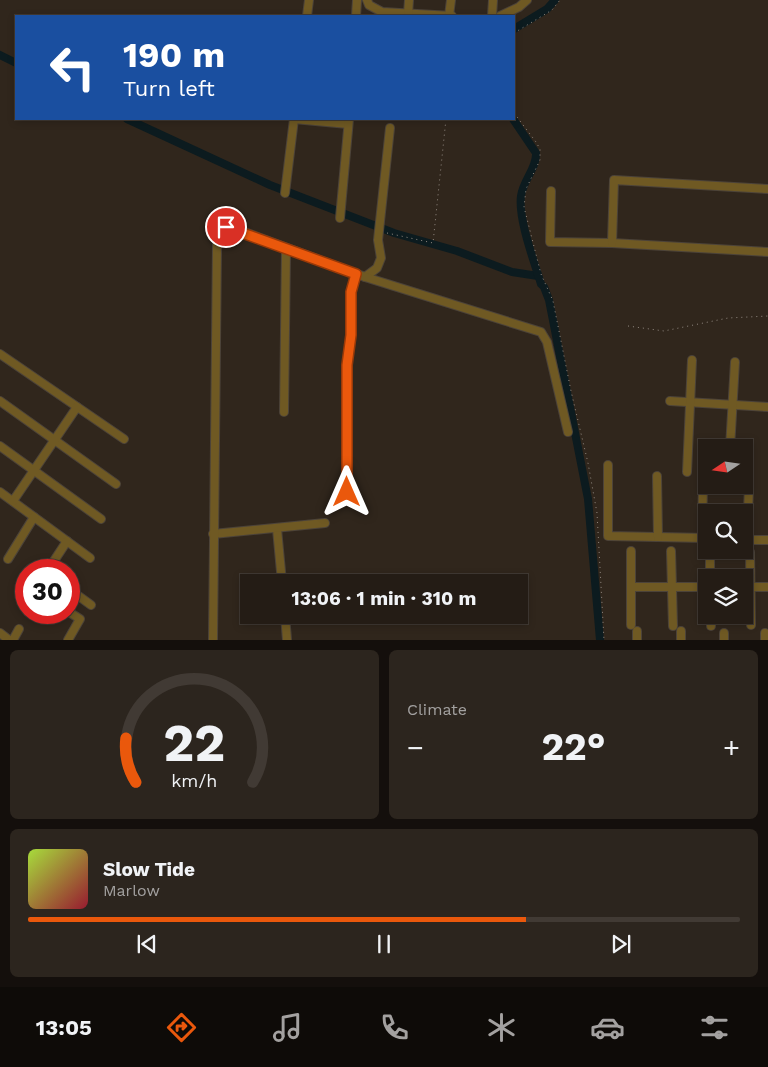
<!DOCTYPE html>
<meta charset="utf-8">
<style>
body{margin:0;font-family:"Work Sans",sans-serif;background:#2c251e;color:#f1f3f6;height:100vh;display:flex;flex-direction:column;font-size:19px;white-space:nowrap}
*{box-sizing:border-box;margin:0}
p{font-size:16px;color:#a3a1a0}
.icon{flex:none;width:28px;height:28px;fill:none;stroke:currentColor;stroke-width:2;stroke-linecap:round;stroke-linejoin:round}
.map{position:relative;height:640px;overflow:hidden}
.panel{display:flex;flex-direction:column;gap:10px;padding:10px;background:#140f0c;flex:1}
.panel>*{flex:none}
.hud{position:absolute;left:15px;top:15px;width:500px;height:105px;border-radius:0px;box-shadow:0 2px 8px #0003,0 0 0 1px #413a34;background:#1a4fa0;color:#fff;overflow:hidden}
.needle{width:32px;rotate:257deg}
.fabs{position:absolute;left:698px;top:439px;display:grid;gap:10px}
.fabs a{display:grid;place-items:center;width:55px;height:55px;border-radius:0px;background:#241c15;box-shadow:0 2px 8px #0003,0 0 0 1px #413a34;font-size:25px}
.speed{position:absolute;left:15px;top:559px;display:flex;gap:10px;font-size:25px;font-weight:700;text-align:center}
.speed>*{display:grid;place-content:center;width:65px;height:65px;border-radius:50%;background:#241c15;box-shadow:0 2px 8px #0003,0 0 0 1px #413a34;line-height:1}
.speed .limit{border:8px solid #d22;background:#fff;color:#111}
.pin{position:absolute;display:grid;place-items:center;width:42px;height:42px;color:#fff;margin:-21px;border:2px solid #fff;border-radius:50%;box-shadow:0 1px 5px #0007}
.me{position:absolute;width:55px;margin:-28px;rotate:0deg;stroke-linejoin:round;filter:drop-shadow(0 0 4px #0008)}
.turn{display:flex;align-items:center;gap:18px;height:105px;padding:0 25px;font-size:22px}
.turn .icon{width:65px;height:65px;stroke-width:2.5}
.turn b{display:block;font-size:35px;line-height:42px}
.big{font-size:38px;font-weight:700;line-height:1.1}
.panel .widget{flex:1;display:flex;flex-direction:column;justify-content:center;gap:8px;min-width:0;padding:0 18px;border-radius:8px;background:#2c251e}
.panel .dial{align-items:center;gap:0}
.dial svg{height:130px;overflow:visible;fill:none;stroke:#413a34;stroke-width:7;stroke-linecap:round;text-anchor:middle}
.dial text{fill:#f1f3f6;stroke:none}
.song{display:flex;align-items:center;gap:15px}
.cover{width:60px;height:60px;border-radius:8px;background:linear-gradient(135deg,hsl(80 70% 55%),hsl(350 70% 35%))}
.played{height:5px;border-radius:2px;background:linear-gradient(90deg,#ea580c 70%,#413a34 70%)}
.keys{display:flex;justify-content:space-around;direction:ltr}
.heat{display:flex;justify-content:space-between;align-items:center;font-size:28px;direction:ltr}
.panel .tiles{flex:1;display:grid;gap:10px;grid-template-columns:1fr 1fr}
.widget:last-child{grid-column:span 2}
.trip{position:absolute;left:240px;top:574px;width:288px;height:50px;border-radius:0px;background:#241c15;box-shadow:0 2px 8px #0003,0 0 0 1px #413a34;font-weight:700;line-height:50px;text-align:center}
.menu{display:flex;height:80px;justify-content:space-around;align-items:center;background:#0e0b08;color:#a3a1a0}
.menu .icon{width:35px;height:35px}
.menu .current{color:#ea580c}
.menu b{font-size:22px;color:#f1f3f6}
.map>svg:first-child{display:block}
.lines{fill:none;stroke-linecap:round;stroke-linejoin:round}
.canal{stroke:#0c1b1f;stroke-width:8}
.minor-casing{stroke:#4c4339;stroke-width:10}
.path{stroke:#948b83;stroke-width:1;stroke-dasharray:1 4;stroke-linecap:butt}
.minor{stroke:#6f5923;stroke-width:8}
.route-casing{stroke:#983908;stroke-width:12}
.route{stroke:#ea580c;stroke-width:9}
</style>
<div class="map">
<svg width="768" height="640" viewBox="0 0 768 640">
<rect width="100%" height="100%" fill="#30261c"/>
<g class="lines">
<g class="canal">
<path d="M514,29L547,9L555,0"/>
<path d="M0,55L16,63"/>
<path d="M127,119L270,185L394,233L457,251L512,272L538,276"/>
<path d="M513,119L536,153C537,168 523,180 521,196C518,219 534,261 541,284L544,287L549,300L588,499L600,640"/>
</g>
<defs>
<g id="minor">
<path d="M367,0L369,5L382,12L452,16"/>
<path d="M408,14L409,0"/>
<path d="M307,16L309,0"/>
<path d="M356,16L357,0"/>
<path d="M449,16L451,0"/>
<path d="M492,16L493,0"/>
<path d="M500,16L519,7L527,0"/>
<path d="M294,119L348,124"/>
<path d="M551,191L550,242L612,243L768,252"/>
<path d="M285,193L294,119"/>
<path d="M340,218L349,119"/>
<path d="M612,243L614,180L768,189"/>
<path d="M365,277L377,268L381,258L378,240L390,128"/>
<path d="M0,354L124,439"/>
<path d="M0,401L116,484"/>
<path d="M670,401L768,407"/>
<path d="M284,412L286,249"/>
<path d="M0,446L101,519"/>
<path d="M730,448L735,362"/>
<path d="M608,465V536L706,538"/>
<path d="M687,472L692,360"/>
<path d="M657,476L658,537"/>
<path d="M0,492L90,558"/>
<path d="M347,492V365L351,335V292L356,274"/>
<path d="M13,501L77,407"/>
<path d="M277,529L282,582"/>
<path d="M213,534L325,523"/>
<path d="M702,538L703,483"/>
<path d="M744,540H768"/>
<path d="M747,540L749,486"/>
<path d="M710,550V578"/>
<path d="M671,551L673,626"/>
<path d="M750,552L751,625"/>
<path d="M8,559L34,517"/>
<path d="M48,570L67,541"/>
<path d="M631,587H706"/>
<path d="M744,587H768"/>
<path d="M69,589L91,605"/>
<path d="M285,615L287,640"/>
<path d="M711,615V626"/>
<path d="M631,625V551"/>
<path d="M681,631V640"/>
<path d="M0,633L9,640"/>
<path d="M13,640L19,629"/>
<path d="M68,640L80,619L69,612"/>
<path d="M213,640L217,244L218,235L223,228L231,227L365,277L541,332L547,342L568,432"/>
<path d="M637,640V631"/>
<path d="M724,640V633"/>
<path d="M765,640V633"/>
</g>
</defs>
<use href="#minor" class="minor-casing"/>
<g class="path">
<path d="M514,33L552,10L560,0"/>
<path d="M514,113L536,142L540,149V160L526,189L524,207L541,274L553,301L571,391L588,463L597,513L604,640"/>
<path d="M387,233L433,243L446,119"/>
<path d="M628,326L664,331L728,318L768,316"/>
</g>
<use href="#minor" class="minor"/>
</g>
<g class="lines">
<defs>
<path id="route" d="M226,227L356,274L351,292V335L347,365V492"/>
</defs>
<use href="#route" class="route-casing"/>
<use href="#route" class="route"/>
</g>
</svg>
<div class="fabs">
<a><svg class="needle" viewBox="-14 -14 28 28"><path d="M0-13l5 13h-10z" fill="#e53935"/><path d="M0 13l5-13h-10z" fill="#a3a1a0"/></svg></a>
<a><svg class="icon" aria-label="search" viewBox="0 0 24 24"><circle cx="10" cy="10" r="6"/><path d="M15 15l6 6"/></svg></a>
<a><svg class="icon" aria-label="layers" viewBox="0 0 24 24"><path d="M12 4l9 5-9 5-9-5zM3 14l9 5 9-5"/></svg></a>
</div>
<div class="speed"><div class="limit">30</div></div>
<div class="pin" style="left:226px;top:227px;background:#d93025"><svg class="icon" aria-label="arrive" viewBox="0 0 24 24"><path d="M6 21V4h12l-3 4 3 4H6"/></svg></div>
<svg class="me" style="left:347px;top:492px" viewBox="-20 -20 40 40"><path d="M0-17L14 15 0 8-14 15z" fill="#ea580c" stroke="#fff" stroke-width="4"/></svg>
<div class="trip">13:06 · 1 min · 310 m</div>
<div class="hud">
<div class="turn"><svg class="icon" aria-label="left" viewBox="0 0 24 24"><path d="M17 20v-9H6M10 6l-5 5 5 5"/></svg><div><b>190 m</b>Turn left</div></div>
</div>
</div>
<section class="panel">
<div class="tiles">
<div class="widget dial"><svg viewBox="0 0 100 80">
<path d="M14 69A42 42 0 1 1 86 69"/>
<path d="M14 69A42 42 0 0 1 8 42" stroke="#ea580c"/>
<text x="50" y="56" font-size="32" font-weight="700">22</text>
<text x="50" y="72" font-size="11">km/h</text>
</svg></div>
<div class="widget"><p>Climate</p>
<div class="heat"><a>−</a><b class="big">22°</b><a>+</a></div>
</div>
<div class="widget">
<div class="song"><i class="cover"></i><div><b>Slow Tide</b><p>Marlow</p></div></div>
<div class="played"></div>
<div class="keys"><svg class="icon" aria-label="previous" viewBox="0 0 24 24"><path d="M18 5L8 12l10 7zM5 5v14"/></svg><svg class="icon" aria-label="pause" viewBox="0 0 24 24"><path d="M8 5v14M16 5v14"/></svg><svg class="icon" aria-label="next" viewBox="0 0 24 24"><path d="M6 5l10 7-10 7zM19 5v14"/></svg></div>
</div>
</div>
</section>
<nav class="menu">
<b>13:05</b>
<svg class="icon current" aria-label="directions" viewBox="0 0 24 24"><path d="M12 3l9 9-9 9-9-9zM9 14v-3h6M13 9l2 2-2 2"/></svg>
<svg class="icon" aria-label="music" viewBox="0 0 24 24"><path d="M9 18V5l10-2v13"/><circle cx="6" cy="18" r="3"/><circle cx="16" cy="16" r="3"/></svg>
<svg class="icon" aria-label="phone" viewBox="0 0 24 24"><path d="M5 4h4l2 5-3 2q2 4 5 5l2-3 5 2v4C11 20 4 13 5 4z"/></svg>
<svg class="icon" aria-label="climate" viewBox="0 0 24 24"><path d="M12 3v18M4 7l16 10M4 17L20 7"/></svg>
<svg class="icon" aria-label="car" viewBox="0 0 24 24"><path d="M5 17H2v-5l4-1 3-4h7l3 4 3 1v5h-3M9 17h6M6 11h13"/><circle cx="7" cy="17" r="2"/><circle cx="17" cy="17" r="2"/></svg>
<svg class="icon" aria-label="filters" viewBox="0 0 24 24"><path d="M4 7h16M4 17h16"/><circle cx="9" cy="7" r="2"/><circle cx="15" cy="17" r="2"/></svg>
</nav>
